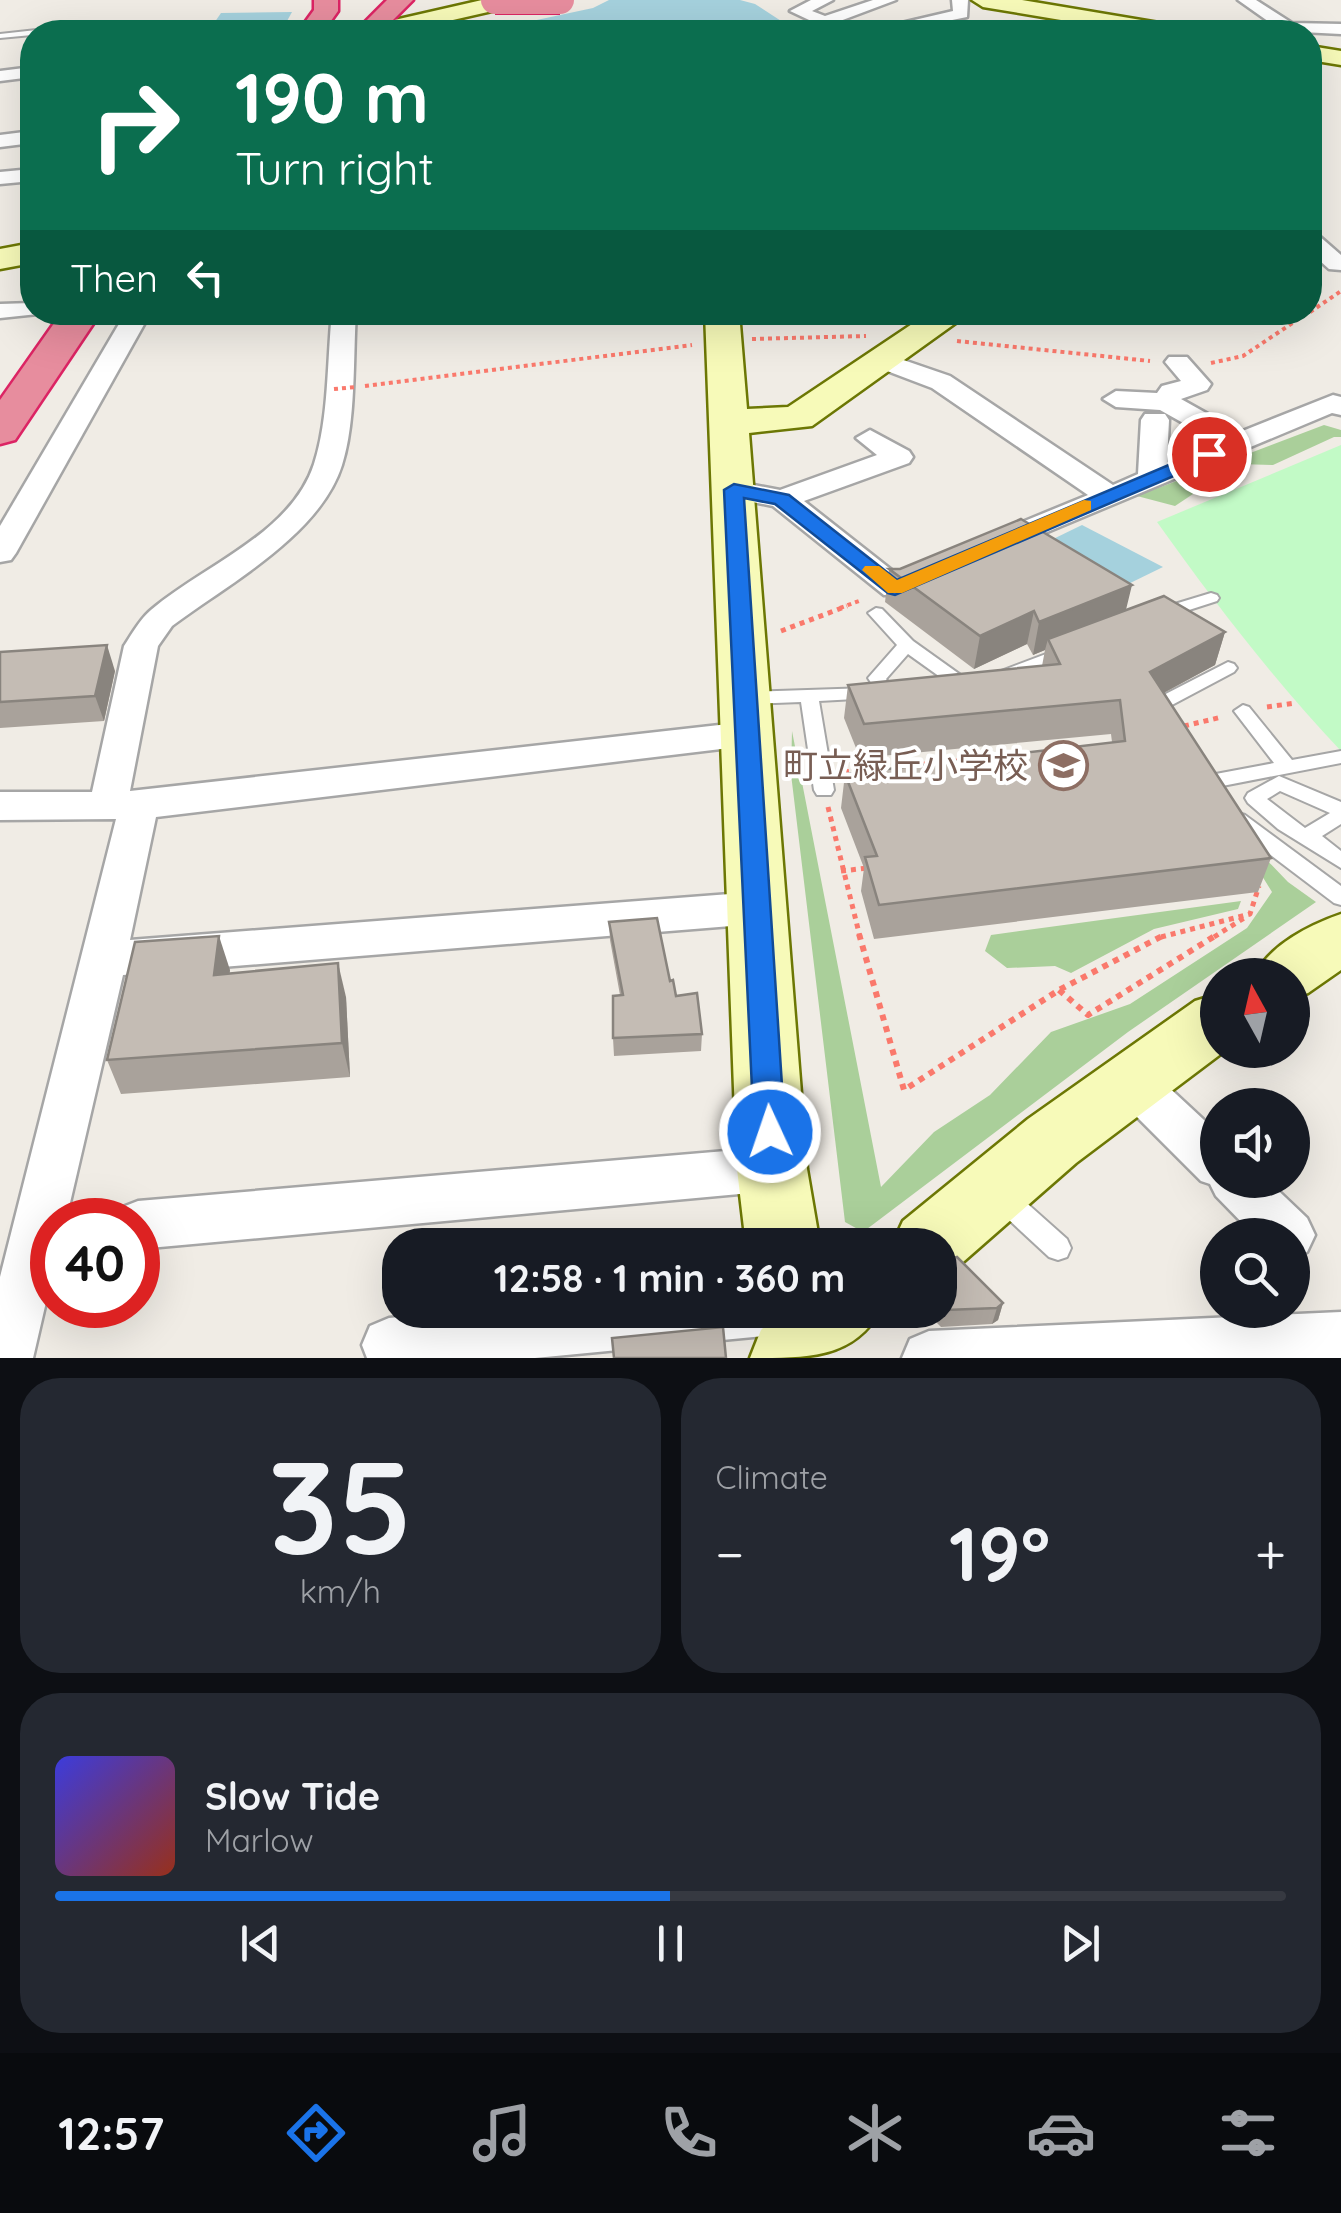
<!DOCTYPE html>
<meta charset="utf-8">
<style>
body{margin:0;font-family:Quicksand,"Noto Sans JP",sans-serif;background:#242831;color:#f1f3f6;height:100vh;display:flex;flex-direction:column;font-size:38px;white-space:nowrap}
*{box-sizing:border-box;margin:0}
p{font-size:32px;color:#9ea1a6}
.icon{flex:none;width:55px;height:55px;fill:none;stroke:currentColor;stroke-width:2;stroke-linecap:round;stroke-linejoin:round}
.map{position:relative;height:1358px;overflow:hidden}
.side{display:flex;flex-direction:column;gap:20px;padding:20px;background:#0d0f14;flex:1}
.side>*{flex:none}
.banner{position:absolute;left:20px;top:20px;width:1302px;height:305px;border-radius:40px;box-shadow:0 10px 40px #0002;background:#0b6e4f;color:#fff;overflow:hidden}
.needle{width:65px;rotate:352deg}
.buttons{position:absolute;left:1200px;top:958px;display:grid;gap:20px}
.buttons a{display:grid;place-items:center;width:110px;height:110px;border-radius:50%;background:#171b24;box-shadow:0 10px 40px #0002;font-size:50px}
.speed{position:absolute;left:30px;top:1198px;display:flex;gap:20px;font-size:50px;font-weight:700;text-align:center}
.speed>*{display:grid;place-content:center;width:130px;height:130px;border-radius:50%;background:#171b24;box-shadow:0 10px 40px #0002;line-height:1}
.speed .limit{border:15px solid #d22;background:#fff;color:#111}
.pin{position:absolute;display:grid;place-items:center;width:85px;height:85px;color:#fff;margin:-42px;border:5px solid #fff;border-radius:50%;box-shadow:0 2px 10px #0007}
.me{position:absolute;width:110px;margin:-55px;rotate:357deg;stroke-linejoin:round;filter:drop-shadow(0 0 8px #0008)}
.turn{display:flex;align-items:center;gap:35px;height:210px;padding:0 50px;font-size:45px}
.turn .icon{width:130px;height:130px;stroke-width:2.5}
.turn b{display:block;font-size:70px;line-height:85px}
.then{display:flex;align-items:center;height:95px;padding:0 50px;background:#0003;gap:20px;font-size:38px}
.big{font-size:75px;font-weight:700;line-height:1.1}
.side .card{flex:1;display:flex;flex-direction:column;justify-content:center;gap:15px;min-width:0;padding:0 35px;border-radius:40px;background:#242831}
.side .dial{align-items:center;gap:0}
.dial b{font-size:130px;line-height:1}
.song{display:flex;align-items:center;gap:30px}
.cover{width:120px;height:120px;border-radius:15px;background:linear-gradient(135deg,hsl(240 70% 55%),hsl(10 70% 35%))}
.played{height:10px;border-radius:5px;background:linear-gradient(90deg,#1a73e8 50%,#363941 50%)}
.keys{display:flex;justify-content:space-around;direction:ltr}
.heat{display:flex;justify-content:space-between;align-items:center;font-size:55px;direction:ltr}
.side .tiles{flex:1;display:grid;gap:20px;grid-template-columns:1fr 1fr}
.card:last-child{grid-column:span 2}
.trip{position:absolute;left:382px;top:1228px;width:575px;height:100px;border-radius:40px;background:#171b24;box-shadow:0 10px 40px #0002;font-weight:700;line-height:100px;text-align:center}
.tabs{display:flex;height:160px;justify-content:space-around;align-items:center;background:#090b0e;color:#9ea1a6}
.tabs .icon{width:70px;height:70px}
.tabs .on{color:#1a73e8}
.tabs b{font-size:45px;color:#f1f3f6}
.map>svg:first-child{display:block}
.forest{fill:#aacf9a}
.park{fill:#c2fac6}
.water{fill:#a5d1dd}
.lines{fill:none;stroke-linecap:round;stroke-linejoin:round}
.lane-casing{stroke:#a6a6a6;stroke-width:4}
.street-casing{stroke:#a6a6a6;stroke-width:5}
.secondary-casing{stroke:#6c7704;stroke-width:5}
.highway-casing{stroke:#dc2464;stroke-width:5}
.path-far2{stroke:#fa796c;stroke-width:4;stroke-dasharray:4 4;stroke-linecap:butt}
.path-far1{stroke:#fa796c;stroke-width:5;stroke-dasharray:5 5;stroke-linecap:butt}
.path{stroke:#fa796c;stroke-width:6;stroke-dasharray:6 6;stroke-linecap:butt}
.lane{fill:#fff;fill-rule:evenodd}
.street{fill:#fff;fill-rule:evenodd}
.secondary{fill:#f7fab9;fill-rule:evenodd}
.highway{fill:#e78d9e;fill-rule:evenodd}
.highway-bridge-casing{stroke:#dc2464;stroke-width:30;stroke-linecap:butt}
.path-bridge{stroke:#fa796c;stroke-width:4;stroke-dasharray:4 4;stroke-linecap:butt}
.highway-bridge{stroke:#e78d9e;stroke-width:28}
.wall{fill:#a9a29b}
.shaded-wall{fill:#89847e}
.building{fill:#c4bcb4;stroke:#89847e;stroke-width:2.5}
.route{fill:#1a73e8;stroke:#114b97;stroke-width:2.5}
.slow{fill:#f59e0b}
.labels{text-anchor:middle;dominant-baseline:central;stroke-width:8;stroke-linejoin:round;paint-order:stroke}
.education-label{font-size:35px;fill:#785e54;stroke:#fff;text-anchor:end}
</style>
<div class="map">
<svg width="1341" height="1358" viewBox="0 0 1341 1358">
<rect width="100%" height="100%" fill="#f0ece5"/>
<g class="forest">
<path d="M1324,425L1341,430V437H1334L1273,465L1238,464L1175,506L1137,496Z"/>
<path d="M792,731L881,1187L934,1132L990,1095L1051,1032L1130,1004L1247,928L1272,892L1254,863L1261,854L1288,882L1316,902L1128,1032L863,1232L845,1222L791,774Z"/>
<path d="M1241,901L1238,909L1154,929L1071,973L1055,966L1007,968L985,951L991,935Z"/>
</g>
<path class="park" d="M1341,445V751C1273,679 1214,602 1157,522Z"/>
<g class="water">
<path d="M609,0H740L755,4L798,32H526L532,21L593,8Z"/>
<path d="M292,12L281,32H208L221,13Z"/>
<path d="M1082,525L1163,567L1120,588L1047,542Z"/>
</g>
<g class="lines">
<defs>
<g id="lane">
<path d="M73,26L78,32H32V35L0,38V34Z"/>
<path d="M1211,593L1217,595L1219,598L1217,601L1161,619L1153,614L1155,610Z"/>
<path d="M876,608L882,609L913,641L969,681L972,685L969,689H957L908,654L886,679L896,694L887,700L881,698L868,678L897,645L868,613Z"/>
<path d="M1062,648L1071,653L1068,657L1007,681L998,675L1001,671Z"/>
<path d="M1228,662L1234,664L1237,668L1234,672L1170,706L1176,715L1173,719H1161L1151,704L1154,700Z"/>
<path d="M868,688L877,694L874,698L819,701L834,790L831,795H817L814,790L801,702L749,704L740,698L749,692Z"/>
<path d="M1243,705L1249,707L1292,760L1341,751V763L1212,788L1205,786L1203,781L1205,776L1274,763L1234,711Z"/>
<path d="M1279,776L1341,802V824L1322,836L1341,851V868L1278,829L1248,803L1245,798L1248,793ZM1280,791L1330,813L1305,828L1267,799Z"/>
<path d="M1238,813L1245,815L1341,886V905L1334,903L1231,825L1228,820L1231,815Z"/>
<path d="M1003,1187L1012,1190L1067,1239L1071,1248L1067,1257L1058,1260L1049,1257L994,1206L991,1198L994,1190Z"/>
</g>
<g id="street">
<path d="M811,0H833L812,11L825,16L873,0H896L824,27L790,11Z"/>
<path d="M952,0H968L967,17L893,32H863L953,11Z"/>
<path d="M1238,0H1256L1292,23L1341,24V34L1282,31Z"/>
<path d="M1094,16L1100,18V24L1068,32H1042Z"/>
<path d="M32,67V77L0,81V71Z"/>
<path d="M32,131V143L0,147V135Z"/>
<path d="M1310,159L1319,161V169L1310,172Z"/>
<path d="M32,169V181L0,184V172Z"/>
<path d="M1310,233L1318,235L1341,255V270L1329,269L1310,252Z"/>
<path d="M32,303V312L38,314L0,318V304Z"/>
<path d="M126,312H151L16,553L11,560L0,562V526Z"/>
<path d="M332,312H356C353,359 356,422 342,465C320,535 228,584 172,626L158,646L130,791L746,722L759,725L764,734L759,743L746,746L156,817L130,940L756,892L771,897L777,908L771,919L756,924L123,975L66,1220H52V1276L33,1358H0V1277L116,819L0,820V792H92L124,646C132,634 140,619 151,610C204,565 291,534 314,464C329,418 327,361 332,312Z"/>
<path d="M883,353L950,376L1113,485L1138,474L1141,420L1145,414H1165L1169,420L1167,462L1217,442L1160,410L1116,407L1103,399L1116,391L1157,393L1162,386L1181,381L1165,362L1169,357H1187L1211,384L1207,390L1181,399L1240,432L1333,395L1341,397V415L1332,413L992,555L981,553L976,546L981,539L1088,495L932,388L874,366L870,361L874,356Z"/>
<path d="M870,430L909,451L913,457L909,463L804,501L898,575L930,563L941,566L946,573L941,580L906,595H884L773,506L723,496L718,490L723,484L733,481L780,490L877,455L856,438Z"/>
<path d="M1132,1062L1148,1068L1218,1133V1180H1267L1307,1218L1315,1235L1307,1252L1292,1258V1235H1254L1216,1196L1210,1184L1201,1181L1116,1096L1109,1082L1116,1068Z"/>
<path d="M772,1147L789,1153L797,1169L789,1185L772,1191L138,1249V1220H115L120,1208L138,1201Z"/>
<path d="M478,1310H792L784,1328L765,1336L535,1358H367L362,1345L370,1326L389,1318Z"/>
<path d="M1341,1312V1358H902L910,1339L929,1331Z"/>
</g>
<g id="secondary">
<path d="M482,0H522L519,5L400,32H376L373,29L377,24Z"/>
<path d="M972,0H1022L1171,25L1183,32H1133L983,7Z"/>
<path d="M1310,46L1341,51V65L1310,60Z"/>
<path d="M32,243V263L0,269V249Z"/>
<path d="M705,312H739L747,409L788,407L930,312H971L812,426L749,433L807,1169L820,1245H746L737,1169Z"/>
<path d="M1341,914V970L1308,993L1292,998V975H1255C1270,945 1309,925 1341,914Z"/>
<path d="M1218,994V1050H1226L1076,1163L955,1269L940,1275V1245H892L903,1221L1028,1119L1195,1001Z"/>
<path d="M781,1310H881C853,1358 811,1358 750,1358L761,1330Z"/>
</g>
<g id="highway">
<path d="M314,0H338V11L323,32H298L314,10Z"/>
<path d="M387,0H413L381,32H355Z"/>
<path d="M62,312H101L15,440L0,444V400Z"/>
</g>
</defs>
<use href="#lane" class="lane-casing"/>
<use href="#street" class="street-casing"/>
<use href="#secondary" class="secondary-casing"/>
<use href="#highway" class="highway-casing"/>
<g class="path-far2">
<path d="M1310,312L1341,291"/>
<path d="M752,339L866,336"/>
<path d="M957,341L1150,361"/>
<path d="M1211,363L1243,356L1309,312"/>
<path d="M365,386L692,345"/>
<path d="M840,608L859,601"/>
</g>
<g class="path-far1">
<path d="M781,631L847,606"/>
<path d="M1267,707L1295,703"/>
<path d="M1184,726L1222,717"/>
<path d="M844,772L958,761"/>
<path d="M828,807L860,937"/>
<path d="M841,871L868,868"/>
<path d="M1161,937L1250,914L1259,886"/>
<path d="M1214,937L1244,918"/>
</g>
<g class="path">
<path d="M859,934L904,1090L1059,990L1166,934"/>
<path d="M1059,990L1088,1015L1218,934"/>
</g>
<use href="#lane" class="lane"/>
<use href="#street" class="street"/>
<use href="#secondary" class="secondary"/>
<use href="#highway" class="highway"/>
<defs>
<path id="highway-bridge" d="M495,0H560"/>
</defs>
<use href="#highway-bridge" class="highway-bridge-casing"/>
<path class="path-bridge" d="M334,389L357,387"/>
<use href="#highway-bridge" class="highway-bridge"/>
</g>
<g class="wall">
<path d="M889,569L1126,610L1225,632L1215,665L1164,693L1271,858L1258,892L874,939L861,891L864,868L841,808L845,774L1112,742L1111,734L860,758L844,718L848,685L1042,666L1045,650L1033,655L1027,644L974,669L885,602Z"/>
<path d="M0,652L115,671L104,721L0,728Z"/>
<path d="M609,922L670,981L676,996L702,1034L701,1051L614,1056L613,1038L620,995L610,940Z"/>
<path d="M230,970L229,974L346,997L350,1077L121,1094L107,1060Z"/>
<path d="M940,1255L942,1261L1003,1303L998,1320L992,1324L941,1327L924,1310H940Z"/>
</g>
<g class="shaded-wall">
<path d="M1132,585L1124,618L1048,639L1045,650L1033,655L1039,622Z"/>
<path d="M1034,611L1027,644L974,669L980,636Z"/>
<path d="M1225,632L1215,665L1141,705L1150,672Z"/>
<path d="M107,645L115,671L104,721L95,696Z"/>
<path d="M219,936L230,970L225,1010L214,975Z"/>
<path d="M338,963L346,997L350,1077L342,1043Z"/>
<path d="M1003,1303L998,1320L992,1324L997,1308Z"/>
</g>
<g class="building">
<path d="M1021,519L1132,585L1039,622L1034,611L980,636L889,569H900Z"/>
<path d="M1164,596L1225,632L1150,672L1271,858L879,905L865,857L877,856L845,774L1125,741L1120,700L864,724L848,685L1060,664L1048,639Z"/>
<path d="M107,645L95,696L0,702V652Z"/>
<path d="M657,918L670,981L673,980L676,996L697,993L702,1034L613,1038V996L623,995L609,922Z"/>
<path d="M219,936L214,975L338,963L342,1043L107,1060L135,942Z"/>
<path d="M940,1255L942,1261L957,1257L1003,1303L997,1308L946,1310L940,1305Z"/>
<path d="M723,1327L726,1358H614L612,1338Z"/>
</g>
<path class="route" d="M1209,448L1219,454L1216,458L895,595L888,593L775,504L744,498L785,1132L781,1142L770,1146L759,1142L754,1132L724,490L734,484L789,495L897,580Z"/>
<path class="slow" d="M1084,500L1091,501V510L902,593H888L862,570L865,566H879L897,580Z"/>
<defs>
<symbol id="school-ring" viewBox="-11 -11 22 22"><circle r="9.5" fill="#fff" stroke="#8d6e63" stroke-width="1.5"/><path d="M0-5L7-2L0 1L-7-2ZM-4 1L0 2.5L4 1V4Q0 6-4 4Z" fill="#8d6e63"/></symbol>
</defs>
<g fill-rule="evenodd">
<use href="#school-ring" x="1036" y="738" width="55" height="55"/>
</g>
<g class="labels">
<g class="education-label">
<text x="1028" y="765">町立緑丘小学校</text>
</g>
</g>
</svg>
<div class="buttons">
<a><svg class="needle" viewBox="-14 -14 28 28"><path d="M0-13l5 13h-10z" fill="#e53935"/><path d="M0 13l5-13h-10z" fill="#9ea1a6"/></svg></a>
<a><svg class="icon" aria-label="sound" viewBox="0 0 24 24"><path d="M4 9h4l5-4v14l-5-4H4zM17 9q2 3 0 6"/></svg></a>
<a><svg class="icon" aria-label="search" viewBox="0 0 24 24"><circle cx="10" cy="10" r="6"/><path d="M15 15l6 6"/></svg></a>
</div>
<div class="speed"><div class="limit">40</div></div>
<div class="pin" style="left:1209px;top:454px;background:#d93025"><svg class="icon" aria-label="arrive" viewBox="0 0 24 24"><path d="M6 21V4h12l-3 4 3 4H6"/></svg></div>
<svg class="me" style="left:770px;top:1132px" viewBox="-20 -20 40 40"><circle r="17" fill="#1a73e8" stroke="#fff" stroke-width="3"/><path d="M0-11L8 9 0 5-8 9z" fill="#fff"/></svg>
<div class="trip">12:58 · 1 min · 360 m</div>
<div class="banner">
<div class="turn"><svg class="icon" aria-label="right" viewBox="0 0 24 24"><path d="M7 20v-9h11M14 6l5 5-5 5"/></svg><div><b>190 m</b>Turn right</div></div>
<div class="then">Then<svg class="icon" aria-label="left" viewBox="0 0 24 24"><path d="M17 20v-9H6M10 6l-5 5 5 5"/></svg></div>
</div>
</div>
<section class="side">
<div class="tiles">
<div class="card dial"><b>35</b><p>km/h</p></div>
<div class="card"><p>Climate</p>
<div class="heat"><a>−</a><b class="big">19°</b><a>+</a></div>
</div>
<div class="card">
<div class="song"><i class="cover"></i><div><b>Slow Tide</b><p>Marlow</p></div></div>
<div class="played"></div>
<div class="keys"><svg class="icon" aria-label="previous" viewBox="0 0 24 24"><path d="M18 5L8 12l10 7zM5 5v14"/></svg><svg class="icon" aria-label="pause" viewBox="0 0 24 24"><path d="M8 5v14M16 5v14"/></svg><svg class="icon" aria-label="next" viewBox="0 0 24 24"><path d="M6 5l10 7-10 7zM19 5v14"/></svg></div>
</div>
</div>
</section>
<nav class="tabs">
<b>12:57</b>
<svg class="icon on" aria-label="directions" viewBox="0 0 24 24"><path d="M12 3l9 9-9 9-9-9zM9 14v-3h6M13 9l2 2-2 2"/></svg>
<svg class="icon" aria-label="music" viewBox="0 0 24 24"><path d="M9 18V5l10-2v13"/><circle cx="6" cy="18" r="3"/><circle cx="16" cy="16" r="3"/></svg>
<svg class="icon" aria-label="phone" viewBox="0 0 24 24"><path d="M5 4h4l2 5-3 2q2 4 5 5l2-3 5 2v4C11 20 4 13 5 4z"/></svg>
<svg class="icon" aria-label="climate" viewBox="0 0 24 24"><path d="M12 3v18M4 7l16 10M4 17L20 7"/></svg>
<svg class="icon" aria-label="car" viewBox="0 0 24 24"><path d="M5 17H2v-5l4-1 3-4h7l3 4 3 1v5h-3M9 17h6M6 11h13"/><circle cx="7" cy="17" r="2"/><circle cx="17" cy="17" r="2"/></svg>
<svg class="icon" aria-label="filters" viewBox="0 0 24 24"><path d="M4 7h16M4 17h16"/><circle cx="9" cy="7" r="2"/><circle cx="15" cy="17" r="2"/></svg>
</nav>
